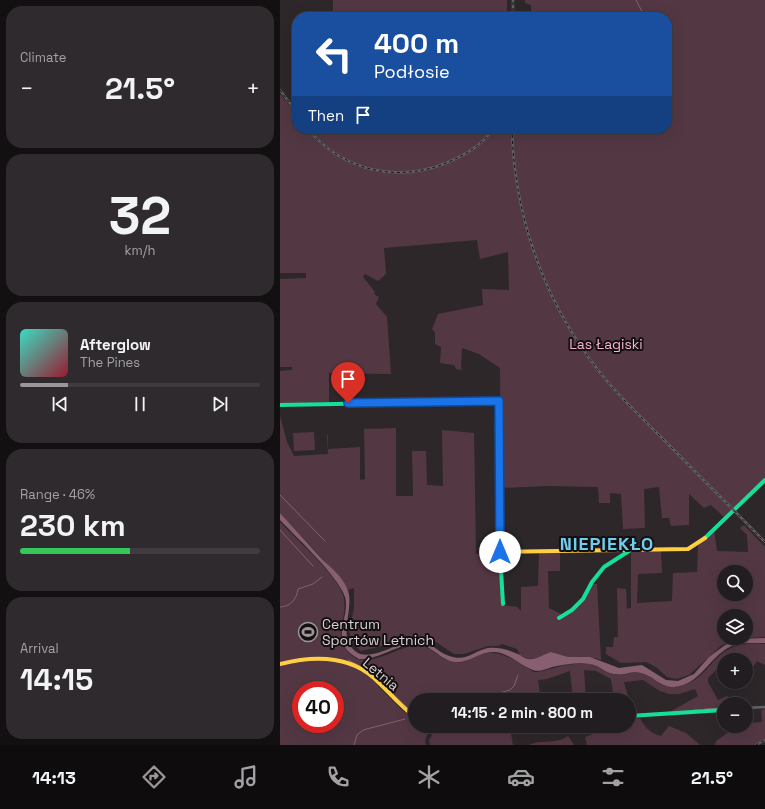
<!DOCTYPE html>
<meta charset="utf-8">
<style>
body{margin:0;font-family:"Space Grotesk",sans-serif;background:#2e2a2d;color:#f1f3f6;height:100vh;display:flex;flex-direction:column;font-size:15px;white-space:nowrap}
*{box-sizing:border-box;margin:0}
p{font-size:13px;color:#a2a2a5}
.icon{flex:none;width:22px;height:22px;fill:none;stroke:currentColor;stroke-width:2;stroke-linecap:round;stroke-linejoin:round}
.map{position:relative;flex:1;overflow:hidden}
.sheet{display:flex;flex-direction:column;gap:6px;padding:6px;background:#131012;width:280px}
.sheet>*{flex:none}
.hud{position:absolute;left:12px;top:12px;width:380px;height:122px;border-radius:16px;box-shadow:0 4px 16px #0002,0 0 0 1px #3f3b3e;background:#1a4fa0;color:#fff;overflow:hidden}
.tools{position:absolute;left:437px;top:565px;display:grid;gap:8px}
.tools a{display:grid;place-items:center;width:36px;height:36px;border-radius:50%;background:#221d20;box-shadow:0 4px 16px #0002,0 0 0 1px #3f3b3e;font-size:20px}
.speed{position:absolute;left:12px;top:681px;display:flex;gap:8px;font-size:20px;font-weight:700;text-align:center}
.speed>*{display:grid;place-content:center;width:52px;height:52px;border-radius:50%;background:#221d20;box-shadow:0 4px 16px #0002,0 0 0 1px #3f3b3e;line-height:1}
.speed .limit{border:6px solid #d22;background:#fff;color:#111}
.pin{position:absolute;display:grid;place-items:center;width:34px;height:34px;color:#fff;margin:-41px -17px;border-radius:50% 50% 50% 0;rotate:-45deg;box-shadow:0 0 4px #0007}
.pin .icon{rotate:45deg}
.me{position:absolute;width:44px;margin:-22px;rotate:0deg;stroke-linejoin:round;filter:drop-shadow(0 0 3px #0008)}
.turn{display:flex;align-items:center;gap:14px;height:84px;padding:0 16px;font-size:18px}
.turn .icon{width:52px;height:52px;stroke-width:2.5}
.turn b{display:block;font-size:28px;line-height:34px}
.then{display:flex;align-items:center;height:38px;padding:0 16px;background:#0003;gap:8px;font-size:15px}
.big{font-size:30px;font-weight:800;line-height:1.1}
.sheet .widget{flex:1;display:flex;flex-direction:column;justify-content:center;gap:6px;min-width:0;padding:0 14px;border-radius:16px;background:#2e2a2d}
.sheet .dial{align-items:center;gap:0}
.dial b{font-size:52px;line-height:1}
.song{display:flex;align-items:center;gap:12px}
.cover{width:48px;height:48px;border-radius:6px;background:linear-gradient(135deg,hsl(170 70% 55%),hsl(350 70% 35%))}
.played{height:4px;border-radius:2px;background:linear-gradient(90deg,#9d9698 20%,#3f3b3e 20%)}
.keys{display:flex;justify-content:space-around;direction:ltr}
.heat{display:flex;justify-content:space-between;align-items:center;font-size:22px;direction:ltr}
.charge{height:6px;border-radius:3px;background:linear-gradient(90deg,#34c759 46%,#3f3b3e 0)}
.trip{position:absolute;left:128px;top:693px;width:228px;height:40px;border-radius:20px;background:#221d20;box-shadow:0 4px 16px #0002,0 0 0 1px #3f3b3e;font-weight:800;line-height:40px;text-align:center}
.dock{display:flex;height:64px;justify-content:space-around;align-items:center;background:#0e0c0d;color:#a2a2a5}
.dock .icon{width:28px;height:28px}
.dock .active{color:#9d9698}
.dock b{font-size:18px;color:#f1f3f6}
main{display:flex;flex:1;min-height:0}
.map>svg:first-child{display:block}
.green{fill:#533844;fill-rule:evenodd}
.water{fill:#885f70}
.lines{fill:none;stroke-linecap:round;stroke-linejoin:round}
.stream{stroke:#885f70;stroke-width:1}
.street{stroke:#636466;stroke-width:2.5}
.fast{stroke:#16e098;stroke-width:4}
.slow{stroke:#ffcf43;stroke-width:4}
.rail-casing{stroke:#615e61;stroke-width:2.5}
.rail{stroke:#140f11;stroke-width:1;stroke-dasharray:3;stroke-linecap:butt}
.route-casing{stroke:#114b97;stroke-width:10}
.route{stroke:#1a73e8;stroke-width:7}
.labels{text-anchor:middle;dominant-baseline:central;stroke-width:4;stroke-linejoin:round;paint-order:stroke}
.park-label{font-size:14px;fill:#f9b1d0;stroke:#140f11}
.poi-label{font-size:14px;fill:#d9d1d4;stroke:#140f11;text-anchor:start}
.street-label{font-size:14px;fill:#d9d1d4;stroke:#140f11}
.district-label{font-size:18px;font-weight:bold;letter-spacing:1px;fill:#70cdee;stroke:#140f11}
</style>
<main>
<section class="sheet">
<div class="widget"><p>Climate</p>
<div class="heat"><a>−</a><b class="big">21.5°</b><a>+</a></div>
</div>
<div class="widget dial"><b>32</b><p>km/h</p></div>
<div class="widget">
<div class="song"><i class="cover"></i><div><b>Afterglow</b><p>The Pines</p></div></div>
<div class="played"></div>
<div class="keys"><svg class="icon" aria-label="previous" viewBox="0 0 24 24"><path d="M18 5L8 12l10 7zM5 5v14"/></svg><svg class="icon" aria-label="pause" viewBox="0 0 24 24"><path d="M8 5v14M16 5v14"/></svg><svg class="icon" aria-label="next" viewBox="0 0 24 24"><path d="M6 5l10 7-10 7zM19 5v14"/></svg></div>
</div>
<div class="widget"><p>Range · 46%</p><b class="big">230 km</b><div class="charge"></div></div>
<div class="widget"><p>Arrival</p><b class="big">14:15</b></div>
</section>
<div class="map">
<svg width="485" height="745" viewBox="0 0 485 745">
<rect width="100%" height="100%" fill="#2d272a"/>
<g class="green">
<rect x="53" y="0" width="174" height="17"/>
<path d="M245,0H485V478L444,517L431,505L424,508L409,494V525L391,526L389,518H382L379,487L364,489L365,528L343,529L341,494L330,493V503H319L318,487L268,486L221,488L220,368L199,354L182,348L181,366L182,370L176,369L174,365L160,363L161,347L155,344V333L152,329L158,314L203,305L202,289L229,290L228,252L200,259L197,240L104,248L106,274L98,281L85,274L83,277L95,292L94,294L99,297L96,304L107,317L111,374L49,373V402L0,404V371L12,370V367H0V279L26,278V273H0V94L17,115V129H27L32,135L35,133L32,129H387V17H251V5L245,3Z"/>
<path d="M0,416L7,442L14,456L48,454L47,435H38H48V449L80,447V480L85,479L84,429L116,428V496H133L132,451H146L147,485L163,486L162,430L194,433L196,554H219L222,605L237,607L241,611V587L258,586L259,553H280V571H268L269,608L285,616C298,608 305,597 313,584H317L321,660L315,658L288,657L271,652L257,658L248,659L240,655L237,649L222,644L218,646H208L184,654H174L156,642L136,638L81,651C63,636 71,626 74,608C74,601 74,595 74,588L68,590L63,581L0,513Z"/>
<path d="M34,432L35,450L14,451L13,433Z"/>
<path d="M0,522C17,540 56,574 63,595C70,616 49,640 74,657C88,667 116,649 132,646C148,642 156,657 170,661C188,666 194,653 210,653C225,652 242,665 254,672C265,672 276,666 287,665C295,664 306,662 314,665C321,667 326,673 333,674C342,677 351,671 360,673C375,676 380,690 399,686C436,679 429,638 485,644V665L477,661L471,670L466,666V660H462L464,655L457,660H444V666L441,665L428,678V682L438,700L447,696L456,704H444V709L388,713L418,696L415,689L399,694H389L380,691L363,680L344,682L349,700H334L331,679L316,671L304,670L306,700H293L290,671L267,679L258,680L261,700H135V716L134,712L131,713L112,695L113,692L111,693L100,682L97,685L121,709L135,720V726H142L149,730L145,741L146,745H0ZM21,690H55V724H21Z"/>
<path d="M464,525L485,547V637L457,639L442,645L409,675L397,679L387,677L376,667L366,662L341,663L326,654V647H333L334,637H338L337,588L346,589L347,609L351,608V551H381L382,573L358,574L357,603L392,601L393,573L417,572L418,545L434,530L437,551L468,552L467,535L460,528ZM444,572H466V594H444ZM444,616H466V638H444Z"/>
<path d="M485,709V739L474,745H435L436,741L457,726H466V718L469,717L468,723L482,722L481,710Z"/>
<path d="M360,718C364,727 371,734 381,736L389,726L406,733L420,745H307L305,737L313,734L323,726H349V719Z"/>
<path d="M230,727L233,745H150L149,740L154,731Z"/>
<path d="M288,736L294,745H249C260,739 276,745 288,736Z"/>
</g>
<path class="water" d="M0,513C14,528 27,543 41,558C50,567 62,576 67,588C76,609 56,634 75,651C87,662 113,646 127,642C151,636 154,653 173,657C187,661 196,650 208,648C219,647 230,650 240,655C244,657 246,660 251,659C258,659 264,654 271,652L288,657H310L339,668L362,665L386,680L398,681L414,674L429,657L445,645L461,639L485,638V643C474,643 462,642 452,646C429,656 421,685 394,687C379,687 374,676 361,673C352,670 344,676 334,674C325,673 319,665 310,664C299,662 287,664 277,666C269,667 261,673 253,670C241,666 229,653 215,652C200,651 190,663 175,662C159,660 152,644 135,644C115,645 99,660 79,659C47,643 71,617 65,597C59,577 16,537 0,520Z"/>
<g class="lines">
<g class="stream">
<path d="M356,0L365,17"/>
<path d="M387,69L392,72L387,83"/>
<path d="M387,107L389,110"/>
<path d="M0,495L45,541"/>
<path d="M0,530L33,566"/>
<path d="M0,607C10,607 17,599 18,589L33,584L42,577"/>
<path d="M68,660L86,669L99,680"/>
<path d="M101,682L111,692"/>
<path d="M113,694L132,712"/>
<path d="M193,700L230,690L234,686L238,675"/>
<path d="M425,709L444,708"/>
<path d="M414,710H421"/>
<path d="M134,714H135"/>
<path d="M74,745L77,735L83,730L125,719"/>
</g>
<g class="street">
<path d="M466,708L485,707"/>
<path d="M153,726L170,728L211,726"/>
</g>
<g class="fast">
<path d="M0,405L219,401L220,552L223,604"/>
<path d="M425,538L485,480"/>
<path d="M279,618L292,610L303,599L312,582L324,567L349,551"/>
<path d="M349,716L444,710"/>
</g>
<g class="slow">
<path d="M220,552L408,549L425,538"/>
<path d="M0,664C32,656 68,655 94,678C108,691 120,706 135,717"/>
</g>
<defs>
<g id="rail">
<path d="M233,17V0"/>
<path d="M0,90L17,113"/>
<path d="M28,129C63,171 117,183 166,163C185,155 201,146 213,129"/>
<path d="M232,129C234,211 261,292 309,358C331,389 358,414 385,441C418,475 452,508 485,542"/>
<path d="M476,745L485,740"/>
</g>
</defs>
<use href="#rail" class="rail-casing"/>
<use href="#rail" class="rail"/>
</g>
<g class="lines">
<defs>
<path id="route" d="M68,403L219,401L220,552"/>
</defs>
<use href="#route" class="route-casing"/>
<use href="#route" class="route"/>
</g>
<defs>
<symbol id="stadium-ring" viewBox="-11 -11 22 22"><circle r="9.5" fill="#140f11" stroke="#9d9698" stroke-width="1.5"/><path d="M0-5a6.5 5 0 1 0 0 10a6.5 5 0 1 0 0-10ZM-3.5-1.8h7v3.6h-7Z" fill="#9d9698"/></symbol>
</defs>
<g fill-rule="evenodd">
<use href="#stadium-ring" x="17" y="621" width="22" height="22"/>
</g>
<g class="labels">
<g class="park-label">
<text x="326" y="344">Las Łagiski</text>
</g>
<g class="poi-label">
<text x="42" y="624">Centrum<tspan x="42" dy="16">Sportów Letnich</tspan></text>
</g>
<g class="street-label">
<text transform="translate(101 674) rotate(40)">Letnia</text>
</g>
<g class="district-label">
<text x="327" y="543">NIEPIEKŁO</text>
</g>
</g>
</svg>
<div class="tools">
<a><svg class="icon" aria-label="search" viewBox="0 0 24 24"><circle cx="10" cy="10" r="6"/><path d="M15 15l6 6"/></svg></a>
<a><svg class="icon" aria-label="layers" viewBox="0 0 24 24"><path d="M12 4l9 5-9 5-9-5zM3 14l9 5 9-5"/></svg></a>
<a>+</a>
<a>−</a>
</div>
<div class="speed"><div class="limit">40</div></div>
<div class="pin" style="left:68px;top:403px;background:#d93025"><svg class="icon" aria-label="arrive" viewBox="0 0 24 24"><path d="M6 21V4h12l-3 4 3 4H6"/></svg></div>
<svg class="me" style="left:220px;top:552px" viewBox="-20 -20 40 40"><circle r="19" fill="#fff"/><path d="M0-13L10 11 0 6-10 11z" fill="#1a73e8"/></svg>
<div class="trip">14:15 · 2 min · 800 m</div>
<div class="hud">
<div class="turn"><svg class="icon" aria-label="left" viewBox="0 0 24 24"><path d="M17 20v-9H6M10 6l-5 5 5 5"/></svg><div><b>400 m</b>Podłosie</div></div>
<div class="then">Then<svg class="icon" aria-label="arrive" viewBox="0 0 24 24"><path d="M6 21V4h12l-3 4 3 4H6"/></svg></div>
</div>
</div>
</main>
<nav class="dock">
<b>14:13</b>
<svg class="icon active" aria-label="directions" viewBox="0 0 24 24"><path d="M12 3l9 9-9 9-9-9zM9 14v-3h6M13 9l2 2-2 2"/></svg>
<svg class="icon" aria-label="music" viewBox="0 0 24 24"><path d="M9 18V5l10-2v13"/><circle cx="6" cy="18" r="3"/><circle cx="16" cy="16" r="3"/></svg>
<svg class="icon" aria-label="phone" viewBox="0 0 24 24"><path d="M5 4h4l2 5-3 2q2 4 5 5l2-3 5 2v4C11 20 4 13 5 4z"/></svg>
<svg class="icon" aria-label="climate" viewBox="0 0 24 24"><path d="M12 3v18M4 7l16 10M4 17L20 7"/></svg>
<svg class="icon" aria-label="car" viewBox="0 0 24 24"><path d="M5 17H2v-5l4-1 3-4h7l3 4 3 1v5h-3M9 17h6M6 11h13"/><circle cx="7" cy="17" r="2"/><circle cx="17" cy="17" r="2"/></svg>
<svg class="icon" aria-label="filters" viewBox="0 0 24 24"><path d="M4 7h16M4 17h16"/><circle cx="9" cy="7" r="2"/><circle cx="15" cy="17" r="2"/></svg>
<b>21.5°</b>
</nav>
